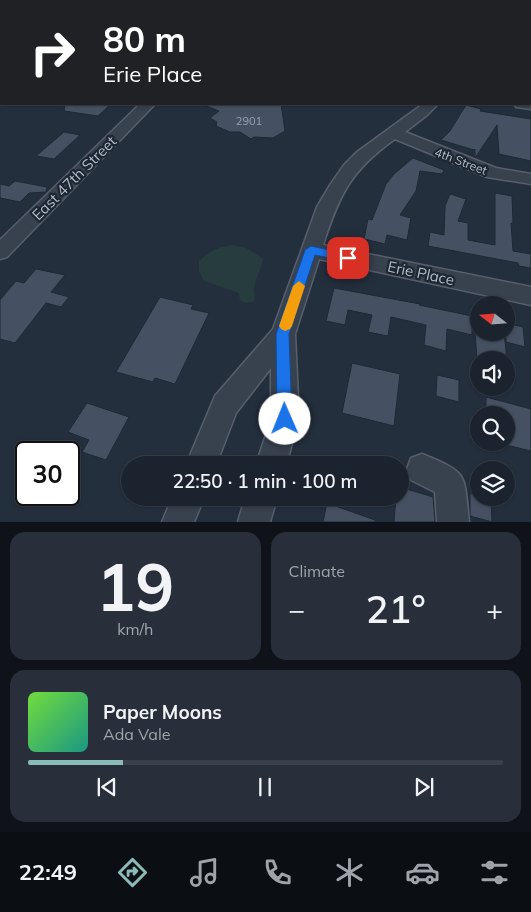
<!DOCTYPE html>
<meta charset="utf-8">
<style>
body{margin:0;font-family:Mulish,sans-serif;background:#282f3a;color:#f1f3f6;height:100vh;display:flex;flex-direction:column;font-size:19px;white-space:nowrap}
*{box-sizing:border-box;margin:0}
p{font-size:16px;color:#a0a4aa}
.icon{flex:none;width:28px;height:28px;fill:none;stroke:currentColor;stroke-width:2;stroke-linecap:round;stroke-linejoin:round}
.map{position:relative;height:522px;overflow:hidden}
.drawer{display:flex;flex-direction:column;gap:10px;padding:10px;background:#0f1319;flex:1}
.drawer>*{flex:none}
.banner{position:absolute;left:0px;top:0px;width:531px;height:105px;box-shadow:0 1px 4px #0004,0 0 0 1px #39404a;background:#202124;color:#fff;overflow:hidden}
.needle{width:32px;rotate:287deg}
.tools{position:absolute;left:470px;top:296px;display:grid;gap:10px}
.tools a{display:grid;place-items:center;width:45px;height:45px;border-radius:50%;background:#1b232e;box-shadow:0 1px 4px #0004,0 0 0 1px #39404a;font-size:25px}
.speed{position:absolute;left:15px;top:441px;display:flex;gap:10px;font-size:25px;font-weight:700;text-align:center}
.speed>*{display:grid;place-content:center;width:65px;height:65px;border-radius:50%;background:#1b232e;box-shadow:0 1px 4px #0004,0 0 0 1px #39404a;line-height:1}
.speed .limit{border:2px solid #111;border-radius:8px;background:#fff;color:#111}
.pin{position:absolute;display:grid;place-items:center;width:42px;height:42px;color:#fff;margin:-21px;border-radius:10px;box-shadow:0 2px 8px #0006}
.me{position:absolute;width:55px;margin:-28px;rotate:359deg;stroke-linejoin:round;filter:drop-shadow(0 0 4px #0008)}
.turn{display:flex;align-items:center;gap:18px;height:105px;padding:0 20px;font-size:22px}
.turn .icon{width:65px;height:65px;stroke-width:2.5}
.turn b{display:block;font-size:35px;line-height:42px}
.big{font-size:38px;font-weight:600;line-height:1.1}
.drawer .tile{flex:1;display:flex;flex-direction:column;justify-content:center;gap:8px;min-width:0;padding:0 18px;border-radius:15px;background:#282f3a}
.drawer .dial{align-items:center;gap:0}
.dial b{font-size:65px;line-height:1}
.song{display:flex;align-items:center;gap:15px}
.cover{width:60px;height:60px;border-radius:8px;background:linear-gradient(135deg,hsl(100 70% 55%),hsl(170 70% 35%))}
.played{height:5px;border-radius:2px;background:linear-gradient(90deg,#8bbbb9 20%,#39404a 20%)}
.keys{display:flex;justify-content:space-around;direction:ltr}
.heat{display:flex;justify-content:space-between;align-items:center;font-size:28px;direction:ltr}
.drawer .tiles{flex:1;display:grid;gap:10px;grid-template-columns:1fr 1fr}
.tile:last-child{grid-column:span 2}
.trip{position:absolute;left:121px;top:456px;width:288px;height:50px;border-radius:25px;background:#1b232e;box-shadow:0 1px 4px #0004,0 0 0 1px #39404a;font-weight:600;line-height:50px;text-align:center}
.menu{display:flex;height:80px;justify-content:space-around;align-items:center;background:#0b0e12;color:#a0a4aa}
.menu .icon{width:35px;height:35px}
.menu .selected{color:#8bbbb9}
.menu b{font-size:22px;color:#f1f3f6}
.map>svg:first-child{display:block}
.green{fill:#263c3f}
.building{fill:#455162;stroke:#1f2835}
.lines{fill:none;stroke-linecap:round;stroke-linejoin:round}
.minor-casing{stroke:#565f6c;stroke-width:3}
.minor{fill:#38414e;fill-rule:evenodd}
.route{fill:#1a73e8;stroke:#114b97}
.slow{fill:#f59e0b}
.labels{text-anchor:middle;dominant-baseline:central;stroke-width:4.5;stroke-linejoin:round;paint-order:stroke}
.far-number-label{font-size:11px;fill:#98a1af}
.far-street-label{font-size:12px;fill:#b4bcc9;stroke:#1d2633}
.street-label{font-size:15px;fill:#b4bcc9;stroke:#1d2633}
</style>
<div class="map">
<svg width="531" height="522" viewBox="0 0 531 522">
<rect width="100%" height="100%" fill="#242f3e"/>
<path class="green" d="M233,245L246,248L263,258C262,270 254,279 254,290C254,295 256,296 254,302L246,303L240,300L239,293L204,281L199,271V261C210,251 218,247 233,245Z"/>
<g class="building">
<path d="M65,104H111L98,116L64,111Z"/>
<path d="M201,104H281L285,131L273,138L254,137L251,139L240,132H230L216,126L217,122L210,118L219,111Z"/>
<path d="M466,105L481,109L480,111L531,119V161L499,154L497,125L475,158V149L474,150L441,140L450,131Z"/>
<path d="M64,132L80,135L54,159L36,156Z"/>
<path d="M413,158L444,170L442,174L420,171L416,191L400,215L411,218L407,240L387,235L385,244L364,239L368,219L372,220L386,184L394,174Z"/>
<path d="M15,181L47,187L46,192L29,193L20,202L0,198V184L9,186Z"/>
<path d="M495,193L512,196L513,224L511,223L513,251L531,254V268L519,266L518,263L428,246L430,232L444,235L445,206L450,194L466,199L458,221L468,223V240L495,245Z"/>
<path d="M36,269L65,275L51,292L69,297L61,307L46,303L15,343L0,339V300L16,281L24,283Z"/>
<path d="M334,288L420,304L419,305L472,316V335L447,329L446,351L424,345L426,325L391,317L388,336L368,332L372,315L348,310L345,325L326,321Z"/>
<path d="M160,297L193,305L191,309L209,313L175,384L155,378L153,382L116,372Z"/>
<path d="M506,323L523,327L525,347L506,342Z"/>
<path d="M475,332H504L507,360L477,358Z"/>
<path d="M352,363L400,374L394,426L342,413Z"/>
<path d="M437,375L459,380V402L436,396Z"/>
<path d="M486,397L531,409V451L506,445V415H486Z"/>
<path d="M87,403L129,417L106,460L82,452L89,440L68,432Z"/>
<path d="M400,487L433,497L435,522H394L396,498H400Z"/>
<path d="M470,493L479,496V498L491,499L492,522L470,516Z"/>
<path d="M327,503L375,520V522H323Z"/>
</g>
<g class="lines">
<defs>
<g id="minor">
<path d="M38,0H59L60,1H39Z"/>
<rect x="352" y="0" width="10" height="1"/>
<rect x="0" y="15" width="1" height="6"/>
<rect x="530" y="50" width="1" height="8"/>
<path d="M530,101L531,109L516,107L514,104H530Z"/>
<path d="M140,104H155L7,257L0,259V240Z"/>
<path d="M423,104H438L427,115L405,132L496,168L531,174V184L487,177L395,139C351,170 339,195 323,245L531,287V305L319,259L295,334L299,419L286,465H256L271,419V368L236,413L216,465H186L215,396L273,329L317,207L330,185L344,165L357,152Z"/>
<path d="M422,454C469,473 464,473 469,522H437L435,492L411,480L407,469L411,458Z"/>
<path d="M172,498H204L194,522H162Z"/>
<path d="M245,498H277L270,522H238Z"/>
</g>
</defs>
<use href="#minor" class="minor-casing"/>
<use href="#minor" class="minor"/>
</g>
<path class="route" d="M311,246L348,254L353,258L348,262L315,255L289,334L292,419L290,424L285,426L279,424L277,419L276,334L305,250Z"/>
<path class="slow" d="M299,281L305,286L292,326L290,329L285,331L281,329L279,326L293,286Z"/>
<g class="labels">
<g class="far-number-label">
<text x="249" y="121">2901</text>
</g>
<g class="far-street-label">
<text transform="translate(461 161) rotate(21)">4th Street</text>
</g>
<g class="street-label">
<text transform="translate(74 178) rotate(-45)">East 47th Street</text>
<text transform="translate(421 273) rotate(12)">Erie Place</text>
</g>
</g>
</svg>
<div class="tools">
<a><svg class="needle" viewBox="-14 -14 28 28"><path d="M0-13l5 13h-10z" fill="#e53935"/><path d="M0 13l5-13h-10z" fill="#a0a4aa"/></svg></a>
<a><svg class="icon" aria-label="sound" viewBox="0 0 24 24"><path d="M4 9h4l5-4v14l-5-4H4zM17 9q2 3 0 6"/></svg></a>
<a><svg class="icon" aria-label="search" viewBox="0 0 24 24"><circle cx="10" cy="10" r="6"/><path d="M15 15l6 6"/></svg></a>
<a><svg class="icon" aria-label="layers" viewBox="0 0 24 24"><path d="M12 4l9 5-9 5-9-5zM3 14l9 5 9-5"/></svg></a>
</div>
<div class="speed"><div class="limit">30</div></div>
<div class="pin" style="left:348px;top:258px;background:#d93025"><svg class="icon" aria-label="arrive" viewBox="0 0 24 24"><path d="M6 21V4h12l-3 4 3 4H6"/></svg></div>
<svg class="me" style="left:285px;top:419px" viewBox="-20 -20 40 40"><circle r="19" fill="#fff"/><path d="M0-13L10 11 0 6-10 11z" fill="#1a73e8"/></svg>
<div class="trip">22:50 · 1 min · 100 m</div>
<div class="banner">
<div class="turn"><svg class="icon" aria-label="right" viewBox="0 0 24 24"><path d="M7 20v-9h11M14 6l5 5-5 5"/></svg><div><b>80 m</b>Erie Place</div></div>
</div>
</div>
<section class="drawer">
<div class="tiles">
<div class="tile dial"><b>19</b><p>km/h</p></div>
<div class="tile"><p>Climate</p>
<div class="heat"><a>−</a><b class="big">21°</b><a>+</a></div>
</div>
<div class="tile">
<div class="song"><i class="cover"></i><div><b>Paper Moons</b><p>Ada Vale</p></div></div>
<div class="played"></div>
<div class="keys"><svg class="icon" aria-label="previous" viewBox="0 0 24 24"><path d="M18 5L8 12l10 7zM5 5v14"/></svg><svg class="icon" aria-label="pause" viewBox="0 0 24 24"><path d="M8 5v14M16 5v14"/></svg><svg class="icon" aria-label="next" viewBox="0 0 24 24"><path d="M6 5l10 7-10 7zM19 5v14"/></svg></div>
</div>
</div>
</section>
<nav class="menu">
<b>22:49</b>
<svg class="icon selected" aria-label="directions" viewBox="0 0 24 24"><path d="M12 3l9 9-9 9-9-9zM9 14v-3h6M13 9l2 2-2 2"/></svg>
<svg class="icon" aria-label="music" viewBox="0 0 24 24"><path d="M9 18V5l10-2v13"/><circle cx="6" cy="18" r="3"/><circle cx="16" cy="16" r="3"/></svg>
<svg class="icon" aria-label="phone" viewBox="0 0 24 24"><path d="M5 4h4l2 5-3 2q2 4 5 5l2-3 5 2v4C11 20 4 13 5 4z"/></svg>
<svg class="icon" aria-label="climate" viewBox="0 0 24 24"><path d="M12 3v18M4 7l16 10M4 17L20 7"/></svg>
<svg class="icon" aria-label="car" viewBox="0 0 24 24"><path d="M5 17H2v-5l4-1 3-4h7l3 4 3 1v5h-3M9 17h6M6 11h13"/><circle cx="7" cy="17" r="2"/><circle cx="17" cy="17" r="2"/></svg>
<svg class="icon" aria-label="filters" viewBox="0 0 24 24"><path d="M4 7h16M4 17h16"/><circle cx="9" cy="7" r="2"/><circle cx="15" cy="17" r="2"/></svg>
</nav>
